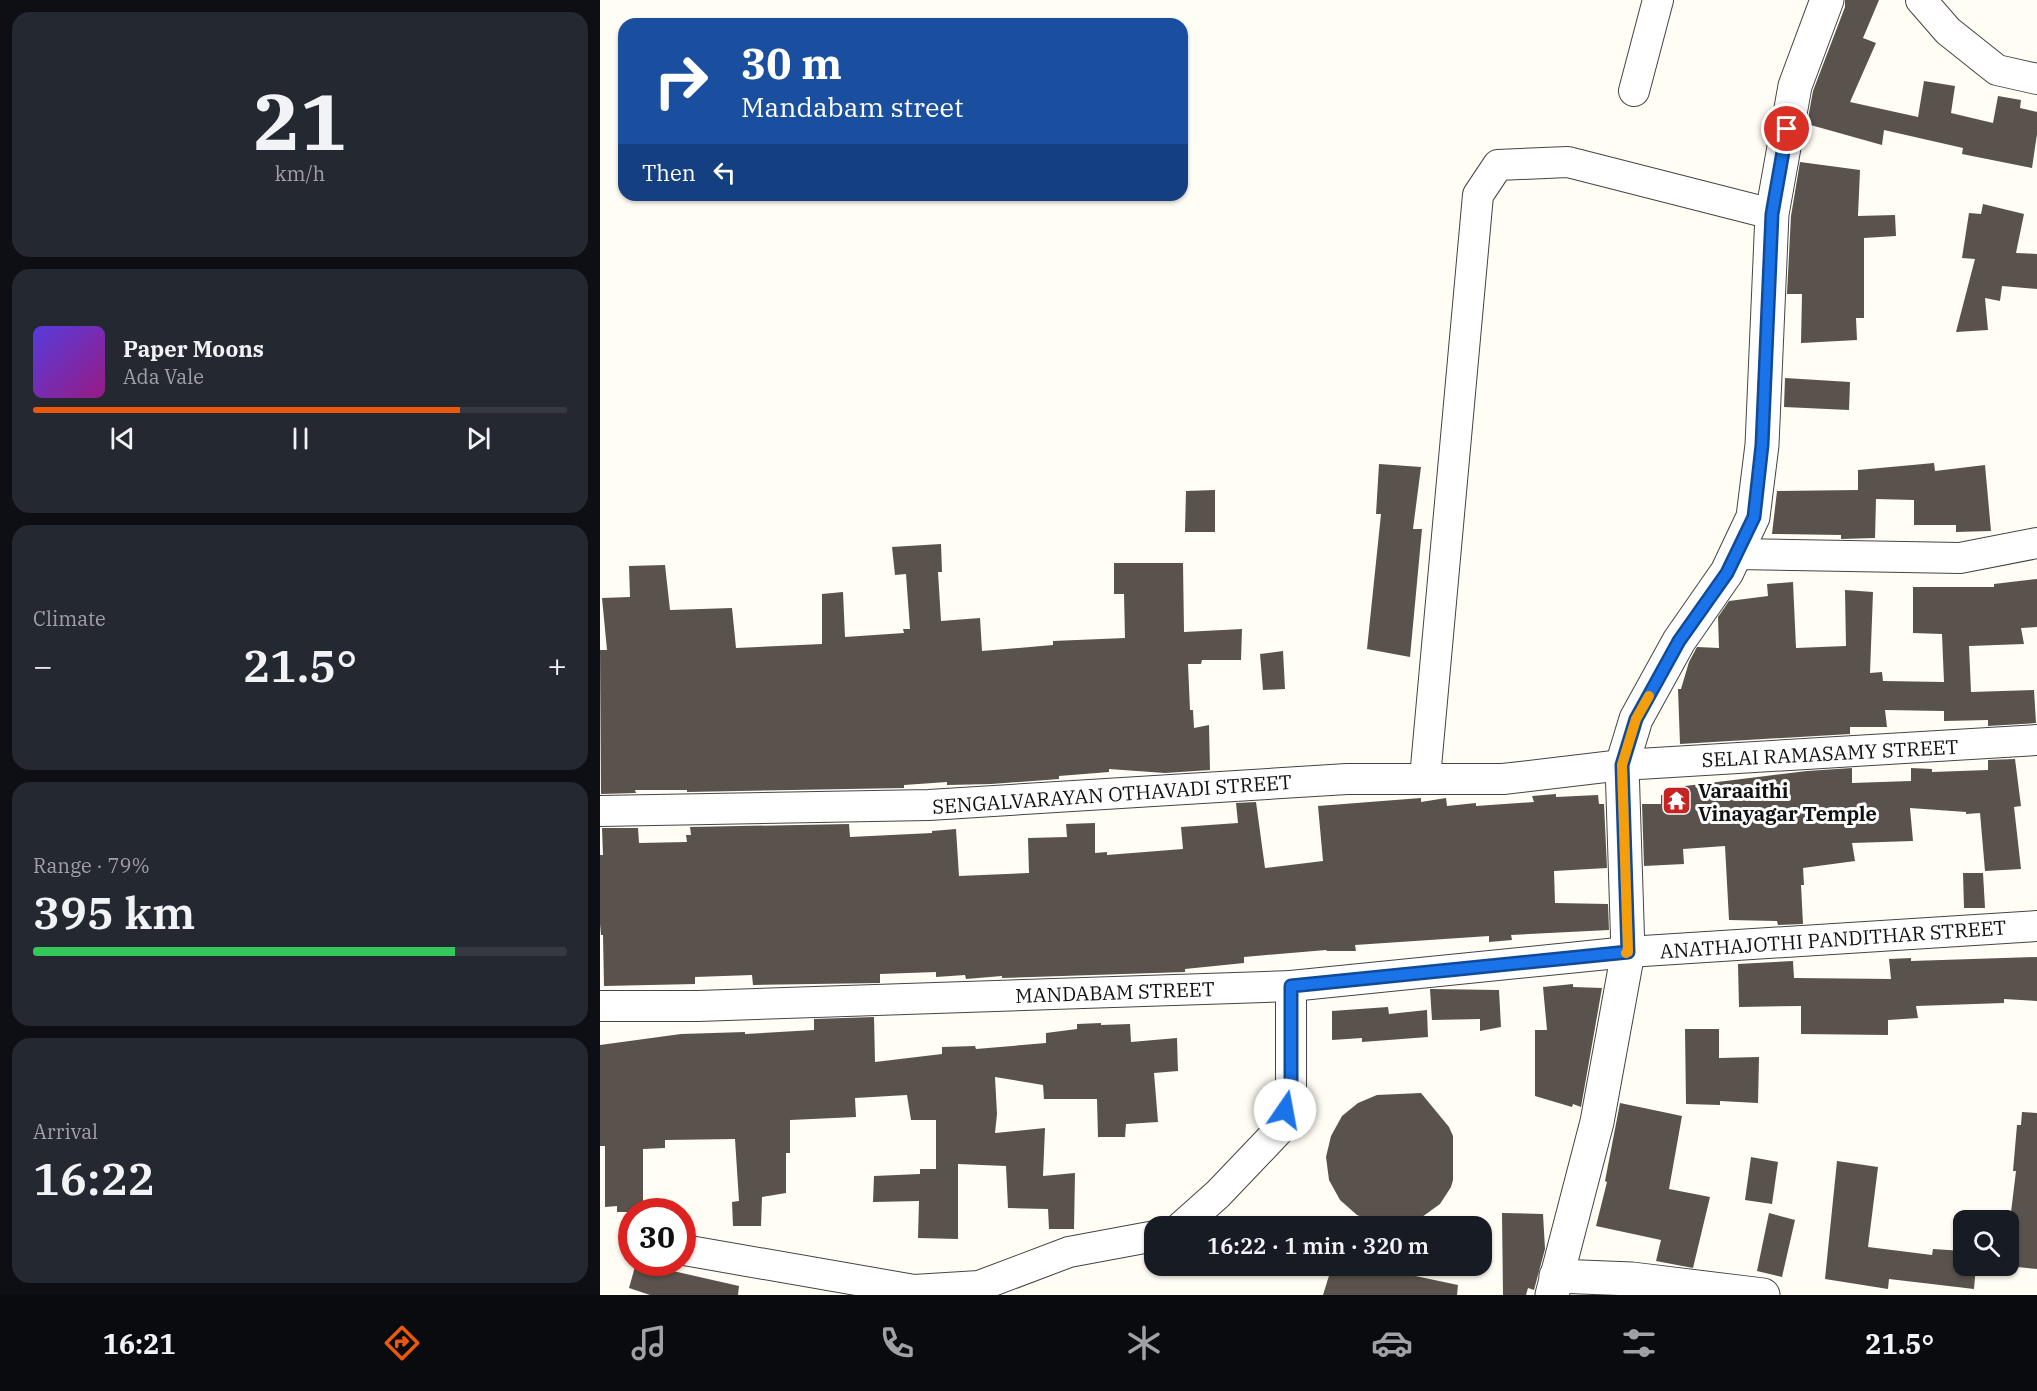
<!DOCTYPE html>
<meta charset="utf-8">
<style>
body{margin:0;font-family:"IBM Plex Serif",serif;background:#242831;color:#f1f3f6;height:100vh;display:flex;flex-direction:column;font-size:22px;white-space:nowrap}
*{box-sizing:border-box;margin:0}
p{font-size:20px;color:#9ea1a6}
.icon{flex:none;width:33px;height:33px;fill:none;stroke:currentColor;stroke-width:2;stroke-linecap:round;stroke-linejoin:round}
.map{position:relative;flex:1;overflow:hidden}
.drawer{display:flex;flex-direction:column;gap:12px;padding:12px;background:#0d0f14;width:600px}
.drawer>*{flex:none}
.banner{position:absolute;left:18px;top:18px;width:570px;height:183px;border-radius:18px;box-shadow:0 2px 4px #0004;background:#1a4fa0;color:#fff;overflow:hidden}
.buttons{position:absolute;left:1353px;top:1210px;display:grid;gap:12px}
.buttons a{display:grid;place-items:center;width:66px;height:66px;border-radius:12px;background:#171b24;box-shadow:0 2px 4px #0004;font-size:30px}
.speed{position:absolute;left:18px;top:1198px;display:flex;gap:12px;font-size:30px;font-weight:700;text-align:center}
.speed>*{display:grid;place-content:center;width:78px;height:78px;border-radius:50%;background:#171b24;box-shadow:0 2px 4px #0004;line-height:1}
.speed .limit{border:9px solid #d22;background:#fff;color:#111}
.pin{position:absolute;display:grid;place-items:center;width:51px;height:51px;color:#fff;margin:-26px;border:3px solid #fff;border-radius:50%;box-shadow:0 2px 6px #0007}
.me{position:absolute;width:66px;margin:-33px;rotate:12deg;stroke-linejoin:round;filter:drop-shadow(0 0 4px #0008)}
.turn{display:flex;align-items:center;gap:21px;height:126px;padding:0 24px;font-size:27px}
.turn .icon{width:78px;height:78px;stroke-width:2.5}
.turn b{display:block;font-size:42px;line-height:51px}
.then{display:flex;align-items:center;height:57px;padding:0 24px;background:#0003;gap:12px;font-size:22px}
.big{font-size:45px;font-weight:600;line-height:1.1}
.drawer .widget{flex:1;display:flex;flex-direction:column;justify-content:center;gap:9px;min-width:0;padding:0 21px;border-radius:18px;background:#242831}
.drawer .dial{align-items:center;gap:0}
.dial b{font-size:78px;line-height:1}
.song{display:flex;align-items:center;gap:18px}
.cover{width:72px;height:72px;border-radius:9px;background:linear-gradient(135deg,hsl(250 70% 55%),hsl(310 70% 35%))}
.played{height:6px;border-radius:3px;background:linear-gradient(90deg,#ea580c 80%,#363941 80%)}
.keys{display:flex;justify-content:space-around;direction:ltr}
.heat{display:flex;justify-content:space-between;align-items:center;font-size:33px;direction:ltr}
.charge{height:9px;border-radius:4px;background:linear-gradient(90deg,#34c759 79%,#363941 0)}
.trip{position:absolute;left:544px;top:1216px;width:348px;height:60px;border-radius:18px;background:#171b24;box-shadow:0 2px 4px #0004;font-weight:600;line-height:60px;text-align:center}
.menu{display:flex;height:96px;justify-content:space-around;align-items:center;background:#090b0e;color:#9ea1a6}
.menu .icon{width:42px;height:42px}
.menu .active{color:#ea580c}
.menu b{font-size:27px;color:#f1f3f6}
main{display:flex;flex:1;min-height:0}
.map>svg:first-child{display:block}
.building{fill:#5a524c}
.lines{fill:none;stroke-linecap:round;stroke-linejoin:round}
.minor-casing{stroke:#444;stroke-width:32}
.tertiary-casing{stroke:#444;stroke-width:35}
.minor{stroke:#fff;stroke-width:30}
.tertiary{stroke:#fff;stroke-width:33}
.route-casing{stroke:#114b97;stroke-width:15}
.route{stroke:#1a73e8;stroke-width:10}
.slow{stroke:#f59e0b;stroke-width:10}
.labels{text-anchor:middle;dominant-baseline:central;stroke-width:6;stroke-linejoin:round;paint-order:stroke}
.street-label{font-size:20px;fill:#111;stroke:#fff}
.poi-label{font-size:20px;font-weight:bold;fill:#111;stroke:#fff;text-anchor:start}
</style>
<main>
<section class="drawer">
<div class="widget dial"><b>21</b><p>km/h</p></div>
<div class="widget">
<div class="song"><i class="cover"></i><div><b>Paper Moons</b><p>Ada Vale</p></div></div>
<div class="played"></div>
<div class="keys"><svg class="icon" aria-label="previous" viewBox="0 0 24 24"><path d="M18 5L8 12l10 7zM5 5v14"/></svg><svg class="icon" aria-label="pause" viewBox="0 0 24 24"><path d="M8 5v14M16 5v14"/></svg><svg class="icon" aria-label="next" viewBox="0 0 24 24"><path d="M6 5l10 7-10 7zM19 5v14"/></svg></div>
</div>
<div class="widget"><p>Climate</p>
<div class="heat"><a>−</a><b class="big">21.5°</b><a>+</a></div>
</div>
<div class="widget"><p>Range · 79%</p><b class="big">395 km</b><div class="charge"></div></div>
<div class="widget"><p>Arrival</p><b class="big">16:22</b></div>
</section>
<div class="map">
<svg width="1437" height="1295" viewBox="0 0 1437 1295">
<rect width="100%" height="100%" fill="#fffdf4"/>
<g class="building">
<path d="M1245,0H1279L1263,38L1276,43L1250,102L1318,117L1324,81L1355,86L1351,113L1393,123L1398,96L1421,100L1420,108L1437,112V134L1432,168L1362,154L1363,148L1284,130L1282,145L1207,124L1213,91L1245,7Z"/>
<path d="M1200,162L1260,170L1258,216L1295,215L1296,236L1264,238V318H1256L1257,340L1201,343L1202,294H1187L1191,216Z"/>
<path d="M1383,204L1424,214L1416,253L1437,254V289L1402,286L1400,301L1385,298L1388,330L1356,332L1375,259L1362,258L1369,213L1381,214Z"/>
<path d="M1185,378L1250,382L1249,410L1184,407Z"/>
<path d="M1334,463L1335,471L1385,465L1391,531L1356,532V525H1314V500L1276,499L1275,538L1241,539V535L1172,534L1177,491L1258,490V470Z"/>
<path d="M779,464L821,467L813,529H822L810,657L767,649L781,514H776Z"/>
<path d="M615,490V532H585L586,491Z"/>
<path d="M341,544L342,572H338L341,621L380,618L382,651L453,645V641L525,638L524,594H514V563H583L584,632L642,629L641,660H602L601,664H588L590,710H593L594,728L609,725L610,770L565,773L509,769V772L459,776V779L391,784L347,785V782L304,785V788L87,792V790H35L36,793L1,794L0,650H7L2,598L30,597L29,566L65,565L70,610L132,608L136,648L222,644V594L243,592L245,637L304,633L303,629H310L306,574L295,575L292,547Z"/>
<path d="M1437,579V627L1421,628L1424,644L1369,646L1371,692L1434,690L1436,723L1388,726V720L1344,721V711L1285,710L1287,727H1250V734L1080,744L1078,689H1081L1089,662L1097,647L1119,648L1118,617L1129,601L1168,596L1167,584L1193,582L1196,648L1246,646L1245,590L1273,592L1270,673L1282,672L1283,681L1344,682L1342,634L1313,633V587H1394V584Z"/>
<path d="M683,651L685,689L663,690L660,654Z"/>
<path d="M1415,759L1421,806L1414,807L1421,869L1385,871L1380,813L1366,814V812L1310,808L1313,841L1252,843L1255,861L1203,868L1204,885H1201L1203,924L1178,925L1177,921L1129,920L1125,846L1083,849L1084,864L1044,866L1042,804H1061V795L1086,797L1085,786L1207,771L1252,768V783L1311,781V768L1332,769V772L1388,770V760Z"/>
<path d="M956,794V797L998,795L999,804H1004L1007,868L954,871L955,903L1008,904L1009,930L911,935L912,940L889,942V936L755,945L756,951H727L726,950L644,957V963L585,969V972L402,978V976L366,979L365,975L336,977V972L280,974V983L153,985L152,975L95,977V984L4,986L3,935H1L0,924V855H3L2,828H38L39,843L87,842L86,835H91L90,827L249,824L250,837L332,833V831L356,829L359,876L429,873L428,838L467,837L466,824L495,823V853L507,852V855L583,849L581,827L638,823L636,803L656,802L665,868L723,861L718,806L821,798V802L846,798L847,806L876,803V806L934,802L932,796Z"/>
<path d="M1363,873H1383L1385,908H1364Z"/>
<path d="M1437,957V1001L1404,999V1003L1316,1006L1318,1018L1288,1020V1035L1201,1034V1006L1139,1007L1138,964L1193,961L1194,978L1291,979L1289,959L1311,958V961Z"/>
<path d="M973,984V987L1002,988L981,1107L973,1104L972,1107L935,1096V1030H947L943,987Z"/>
<path d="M830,989L899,990L901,1027L880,1031V1019L832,1020Z"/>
<path d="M788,1007L789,1014L827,1010L828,1037L762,1042V1038L732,1040V1011Z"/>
<path d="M274,1017L275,1062L342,1054V1047L375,1046L376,1049L446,1043V1033L477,1029V1024L501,1023V1025L530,1024L531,1042L577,1038L578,1071L554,1073L558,1122L526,1124L525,1137H498L497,1099H444L443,1085L395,1077L397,1114L395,1133L445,1128L443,1176L475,1173L474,1229H449L448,1209L408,1208L406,1166L358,1164V1239L318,1238L319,1201L273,1202L274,1176L320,1174V1169H336V1120H311L307,1095L255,1098L256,1117L190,1120V1153H186V1193L162,1197L161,1226H133L132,1202L139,1201L135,1139L65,1140V1148L43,1149V1212H17V1206L5,1207V1146H0V1045L81,1034L145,1032V1034L214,1030V1019Z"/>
<path d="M1085,1029H1119V1058L1159,1057L1158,1103L1120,1101V1105L1086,1104Z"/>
<path d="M821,1093L849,1127L853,1136V1180L851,1187L840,1204L822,1217L800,1224L777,1223L757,1215L740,1200L729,1180L726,1157L731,1136L742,1116L758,1103L777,1095Z"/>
<path d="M1020,1103L1082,1116L1069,1189L1110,1197L1093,1268L1056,1261L1061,1240L996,1226L1007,1182L1005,1181Z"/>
<path d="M1422,1112L1437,1113V1269L1408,1266V1237L1416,1171H1413L1417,1125H1421Z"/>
<path d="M1151,1157L1178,1162L1172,1204L1145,1200Z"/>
<path d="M1237,1161L1278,1167L1268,1247L1332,1255L1333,1249L1364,1251V1266H1376L1374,1289L1289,1279L1288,1289L1225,1279Z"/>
<path d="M902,1213L943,1214L945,1249L934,1290L928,1288L926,1295H903Z"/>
<path d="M1169,1213L1195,1220L1182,1277L1157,1271Z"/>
<path d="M36,1263H55L74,1267L73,1271L139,1286L138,1295H50L29,1288Z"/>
<path d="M732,1266H768L858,1285L857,1295H723Z"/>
</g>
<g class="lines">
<defs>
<g id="minor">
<path d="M1321,0L1348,31L1397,70L1437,79"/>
<path d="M1034,91L1058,0"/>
<path d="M1136,554L1360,558L1437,543"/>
<path d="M825,778L878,195L898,165L968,162L1172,214"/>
<path d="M0,811L329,805L747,779H903L1022,765L1437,740"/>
<path d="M0,1006H98L691,986L1028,952L1437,926"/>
<path d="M581,1227L618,1194L679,1130L691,1089V986"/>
<path d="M84,1250L314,1290L379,1286L469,1252L555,1236"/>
</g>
<g id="tertiary">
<path d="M956,1276L1032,1279L1163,1295"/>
<path d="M952,1295L997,1122L1028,952L1022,765L1036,719L1079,641L1127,572L1153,517L1162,445L1172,214L1195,86L1227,0"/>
</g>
</defs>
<use href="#minor" class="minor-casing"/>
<use href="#tertiary" class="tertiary-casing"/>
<use href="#minor" class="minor"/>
<use href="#tertiary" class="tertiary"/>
</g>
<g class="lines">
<defs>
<path id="route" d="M685,1110L691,1089V986L1028,952L1022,765L1036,719L1079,641L1127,573L1154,517L1162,445L1172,214L1187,129"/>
</defs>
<use href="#route" class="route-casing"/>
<use href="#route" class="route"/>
<path class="slow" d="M1026,953L1028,952L1022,765L1036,719L1049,696"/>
</g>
<defs>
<symbol id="temple-square" viewBox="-11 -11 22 22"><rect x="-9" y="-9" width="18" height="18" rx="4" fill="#c72322" stroke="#fff"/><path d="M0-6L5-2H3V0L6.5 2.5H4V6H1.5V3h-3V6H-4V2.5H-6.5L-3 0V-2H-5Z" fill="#fff"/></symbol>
</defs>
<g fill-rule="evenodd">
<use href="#temple-square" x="1060" y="784" width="33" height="33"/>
</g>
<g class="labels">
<g class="street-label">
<text transform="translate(1230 753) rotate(-3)">SELAI RAMASAMY STREET</text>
<text transform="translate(512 794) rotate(-4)">SENGALVARAYAN OTHAVADI STREET</text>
<text transform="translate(1233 939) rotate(-4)">ANATHAJOTHI PANDITHAR STREET</text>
<text transform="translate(515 992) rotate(-2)">MANDABAM STREET</text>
</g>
<g class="poi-label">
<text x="1098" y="790">Varaaithi<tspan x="1098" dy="23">Vinayagar Temple</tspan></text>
</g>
</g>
</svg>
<div class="buttons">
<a><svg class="icon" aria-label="search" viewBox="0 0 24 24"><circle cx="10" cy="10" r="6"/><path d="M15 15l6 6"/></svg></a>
</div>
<div class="speed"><div class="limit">30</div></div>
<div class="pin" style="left:1187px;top:129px;background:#d93025"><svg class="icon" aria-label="arrive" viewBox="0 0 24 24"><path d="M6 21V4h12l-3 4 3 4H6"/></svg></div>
<svg class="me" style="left:685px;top:1110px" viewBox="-20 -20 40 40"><circle r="19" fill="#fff"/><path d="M0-13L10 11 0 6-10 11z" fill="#1a73e8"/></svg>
<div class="trip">16:22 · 1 min · 320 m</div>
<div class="banner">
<div class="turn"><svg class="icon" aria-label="right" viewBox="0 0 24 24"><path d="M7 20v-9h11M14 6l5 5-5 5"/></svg><div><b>30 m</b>Mandabam street</div></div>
<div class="then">Then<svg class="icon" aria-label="left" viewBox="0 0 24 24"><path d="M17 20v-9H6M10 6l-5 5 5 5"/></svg></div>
</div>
</div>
</main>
<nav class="menu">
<b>16:21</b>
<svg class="icon active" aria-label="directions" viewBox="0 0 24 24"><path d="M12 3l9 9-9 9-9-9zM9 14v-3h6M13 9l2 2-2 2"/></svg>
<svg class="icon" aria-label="music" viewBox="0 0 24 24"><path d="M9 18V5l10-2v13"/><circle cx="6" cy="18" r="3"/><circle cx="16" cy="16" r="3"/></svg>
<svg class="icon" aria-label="phone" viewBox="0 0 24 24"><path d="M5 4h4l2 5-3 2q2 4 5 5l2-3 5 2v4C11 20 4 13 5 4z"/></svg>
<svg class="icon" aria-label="climate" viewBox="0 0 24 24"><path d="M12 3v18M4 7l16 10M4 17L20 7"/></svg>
<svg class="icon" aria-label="car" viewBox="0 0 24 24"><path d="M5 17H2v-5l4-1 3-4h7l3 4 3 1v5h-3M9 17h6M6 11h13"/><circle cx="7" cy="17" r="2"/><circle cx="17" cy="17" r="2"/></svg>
<svg class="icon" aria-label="filters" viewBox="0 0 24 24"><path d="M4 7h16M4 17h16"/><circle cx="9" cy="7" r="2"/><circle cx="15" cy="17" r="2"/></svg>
<b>21.5°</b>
</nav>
